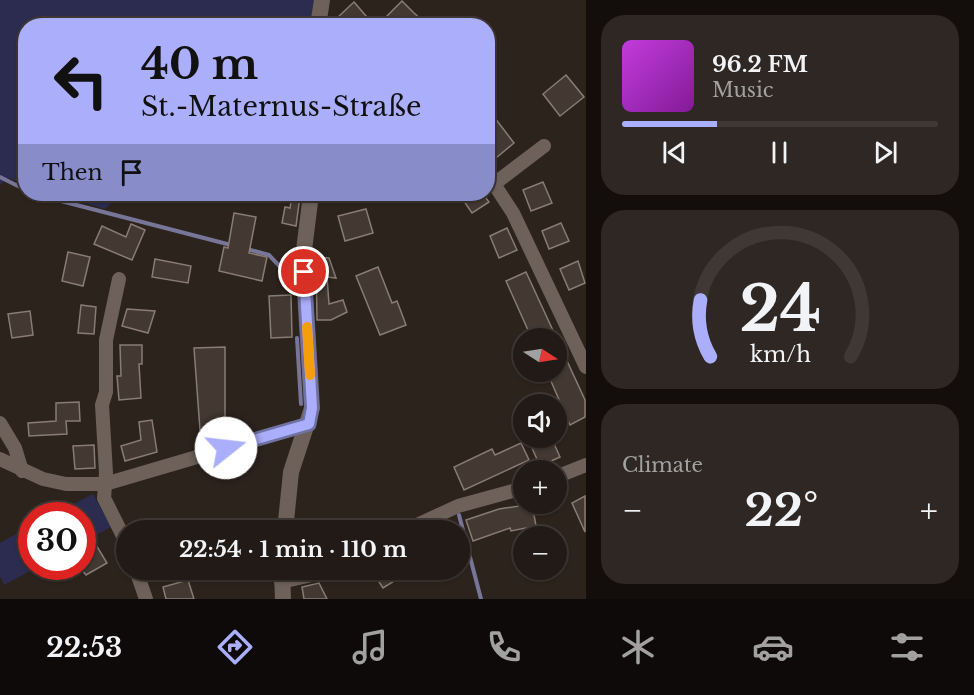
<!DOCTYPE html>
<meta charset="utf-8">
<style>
body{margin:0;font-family:"Libre Baskerville",serif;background:#2e2723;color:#f1f3f6;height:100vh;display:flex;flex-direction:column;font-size:22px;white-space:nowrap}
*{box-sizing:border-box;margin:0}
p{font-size:20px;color:#a2a1a1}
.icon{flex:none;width:33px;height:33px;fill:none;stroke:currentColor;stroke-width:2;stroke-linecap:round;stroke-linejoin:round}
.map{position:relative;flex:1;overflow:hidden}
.sheet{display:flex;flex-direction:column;gap:15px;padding:15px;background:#130e0c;width:388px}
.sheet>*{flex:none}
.banner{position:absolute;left:18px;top:18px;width:477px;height:183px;border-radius:24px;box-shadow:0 2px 4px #0004,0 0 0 2px #3f3835;background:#abaffb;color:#111;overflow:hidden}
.needle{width:39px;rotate:102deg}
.controls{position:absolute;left:513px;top:328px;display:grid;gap:12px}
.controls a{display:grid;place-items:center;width:54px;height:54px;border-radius:50%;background:#221a16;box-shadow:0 2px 4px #0004,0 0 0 2px #3f3835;font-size:30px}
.speed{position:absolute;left:18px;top:502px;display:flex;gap:12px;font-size:30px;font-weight:700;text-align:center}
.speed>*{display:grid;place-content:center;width:78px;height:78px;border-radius:50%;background:#221a16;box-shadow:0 2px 4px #0004,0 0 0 2px #3f3835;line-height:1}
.speed .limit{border:9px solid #d22;background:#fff;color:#111}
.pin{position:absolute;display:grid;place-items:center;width:51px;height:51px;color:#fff;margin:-26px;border:3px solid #fff;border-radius:50%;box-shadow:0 2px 6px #0007}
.me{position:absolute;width:66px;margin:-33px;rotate:74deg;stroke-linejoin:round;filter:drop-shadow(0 0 4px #0008)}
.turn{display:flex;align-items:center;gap:21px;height:126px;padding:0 24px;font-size:27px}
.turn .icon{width:78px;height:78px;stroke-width:2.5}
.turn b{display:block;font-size:42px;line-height:51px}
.then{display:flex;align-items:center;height:57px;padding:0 24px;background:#0003;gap:12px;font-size:22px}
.big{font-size:45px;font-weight:700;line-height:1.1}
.sheet .card{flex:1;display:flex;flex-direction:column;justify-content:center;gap:9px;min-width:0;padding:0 21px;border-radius:24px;background:#2e2723}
.sheet .dial{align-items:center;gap:0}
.dial svg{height:156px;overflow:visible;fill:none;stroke:#3f3835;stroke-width:7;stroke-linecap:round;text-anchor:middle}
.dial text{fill:#f1f3f6;stroke:none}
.song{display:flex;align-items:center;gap:18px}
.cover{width:72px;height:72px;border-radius:9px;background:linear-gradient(135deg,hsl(290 70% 55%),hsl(290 70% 35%))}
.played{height:6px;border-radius:3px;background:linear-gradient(90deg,#abaffb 30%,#3f3835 30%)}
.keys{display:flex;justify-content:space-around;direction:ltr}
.heat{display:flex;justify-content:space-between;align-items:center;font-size:33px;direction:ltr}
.trip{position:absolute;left:116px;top:520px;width:354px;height:60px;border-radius:30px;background:#221a16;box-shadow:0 2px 4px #0004,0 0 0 2px #3f3835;font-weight:700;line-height:60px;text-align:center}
.dock{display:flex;height:96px;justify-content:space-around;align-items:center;background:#0e0a09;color:#a2a1a1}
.dock .icon{width:42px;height:42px}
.dock .current{color:#abaffb}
.dock b{font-size:27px;color:#f1f3f6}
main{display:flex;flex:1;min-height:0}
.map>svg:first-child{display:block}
.green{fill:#2b2c50}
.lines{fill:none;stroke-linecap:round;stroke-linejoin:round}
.stream{stroke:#777699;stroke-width:4}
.building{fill:#433932;stroke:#887c74;stroke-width:1.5}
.minor{stroke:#6d615a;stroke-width:14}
.tertiary{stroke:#6d615a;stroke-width:16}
.route-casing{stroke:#6f72a3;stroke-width:15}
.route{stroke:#abaffb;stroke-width:10}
.slow{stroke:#f59e0b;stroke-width:10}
</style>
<main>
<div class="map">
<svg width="586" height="599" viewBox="0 0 586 599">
<rect width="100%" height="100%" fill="#2d231d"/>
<g class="green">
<path d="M0,0H321L319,12L304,25L26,26L25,184L8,178L0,185Z"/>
<path d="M56,194H121L105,209Z"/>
<path d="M93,494L111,527L83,542L82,516H51Z"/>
<path d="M31,526L32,567H37L4,585L0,576V543Z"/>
</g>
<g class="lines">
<g class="stream">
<path d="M0,177L26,190"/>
<path d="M34,194L231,245"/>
<path d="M247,249L269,255L287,274"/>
<path d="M297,338L301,404"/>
<path d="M459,515L481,599"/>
</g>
</g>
<g class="building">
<path d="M402,1L413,12L428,26H393L385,18Z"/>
<path d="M354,2L366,16L355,26H343L337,18Z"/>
<path d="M566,75L584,97L560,116L543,94Z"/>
<path d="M488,109L514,143L496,158L488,147Z"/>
<path d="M543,182L552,203L531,211L523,190Z"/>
<path d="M459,194H483L489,202L472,213Z"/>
<path d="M292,195L300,196L296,226L282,223L285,207L290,208Z"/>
<path d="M366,209L373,233L345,241L338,216Z"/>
<path d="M234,213L256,217L249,253L267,257L262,281L219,271L224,247L228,248Z"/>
<path d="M561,223L569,241L549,249L542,231Z"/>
<path d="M131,224L145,230L132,260L94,244L102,226L126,237Z"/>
<path d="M507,228L517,250L499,258L490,236Z"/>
<path d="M68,252L90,257L83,286L62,281Z"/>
<path d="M316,257L329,258L336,278L327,277L329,304L343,300L347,312L331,320H317Z"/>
<path d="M155,259L191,266L188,283L152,277Z"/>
<path d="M578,261L585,283L569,290L560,269Z"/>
<path d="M378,267L392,303L397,301L406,325L380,335L356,276Z"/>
<path d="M526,272L585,400V417L570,425L547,372H556V339H532L506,281Z"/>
<path d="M291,295L292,337L271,338L269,296Z"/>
<path d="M81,305L96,307L94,334L78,333Z"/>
<path d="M127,309L155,311L148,333L122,326Z"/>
<path d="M30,311L33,335L12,338L8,314Z"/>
<path d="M120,345H142V364H139L141,398L119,400L117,376H121Z"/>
<path d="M225,347V430H200L194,348Z"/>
<path d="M79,402L80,421H66L67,434L29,436L28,423L56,421V403Z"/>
<path d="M152,420L157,452L125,461L121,446L141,440L139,422Z"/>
<path d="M552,439L560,457L540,466L532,448Z"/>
<path d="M521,443L529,460L464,490L454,467L492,449L495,455Z"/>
<path d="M94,445L95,468L75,469L73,446Z"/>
<path d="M585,496V532L572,503Z"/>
<path d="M532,504L536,526L511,531L510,528L473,541L466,520L499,509Z"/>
<path d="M93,540L107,563L86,575L82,570V546Z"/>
<path d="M371,570H412L383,588Z"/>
<path d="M188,580L194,599H166L163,587Z"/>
<path d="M319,583L327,599H304L302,587Z"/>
</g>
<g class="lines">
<g class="minor">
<path d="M488,175L513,213L586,367"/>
<path d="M494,184L544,146"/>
<path d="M119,279L106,340V392L102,405L106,473L104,498L126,542"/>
<path d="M0,423L15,448L22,471"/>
<path d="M0,459L43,479L66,484H105L309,424"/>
<path d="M556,477L586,465"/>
<path d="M404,531L458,506L524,488"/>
<path d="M136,570L146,599"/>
<path d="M281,582L334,570"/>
</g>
<g class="tertiary">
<path d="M318,26L322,0"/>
<path d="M285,531L291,472L312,408L303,258L311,194"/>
<path d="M282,570L283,599"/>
</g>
</g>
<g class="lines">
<defs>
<path id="route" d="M226,448L309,424L312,408L304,272"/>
</defs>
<use href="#route" class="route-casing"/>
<use href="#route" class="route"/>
<path class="slow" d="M307,327L310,375"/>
</g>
</svg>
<div class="controls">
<a><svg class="needle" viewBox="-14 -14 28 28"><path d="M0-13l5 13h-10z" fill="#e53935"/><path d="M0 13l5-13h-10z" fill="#a2a1a1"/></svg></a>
<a><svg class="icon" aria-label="sound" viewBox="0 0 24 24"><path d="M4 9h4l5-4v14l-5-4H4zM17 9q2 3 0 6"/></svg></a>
<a>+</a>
<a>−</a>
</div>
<div class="speed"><div class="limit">30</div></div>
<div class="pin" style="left:304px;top:272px;background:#d93025"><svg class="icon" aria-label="arrive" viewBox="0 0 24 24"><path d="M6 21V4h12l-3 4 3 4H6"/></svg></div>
<svg class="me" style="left:226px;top:448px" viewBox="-20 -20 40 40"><circle r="19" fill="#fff"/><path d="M0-13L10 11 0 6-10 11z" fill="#abaffb"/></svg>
<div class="trip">22:54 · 1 min · 110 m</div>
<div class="banner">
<div class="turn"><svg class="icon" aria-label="left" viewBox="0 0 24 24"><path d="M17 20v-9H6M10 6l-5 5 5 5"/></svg><div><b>40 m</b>St.-Maternus-Straße</div></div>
<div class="then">Then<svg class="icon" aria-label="arrive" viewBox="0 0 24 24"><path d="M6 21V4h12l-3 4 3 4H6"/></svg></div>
</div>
</div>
<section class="sheet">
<div class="card">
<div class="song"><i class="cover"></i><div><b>96.2 FM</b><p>Music</p></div></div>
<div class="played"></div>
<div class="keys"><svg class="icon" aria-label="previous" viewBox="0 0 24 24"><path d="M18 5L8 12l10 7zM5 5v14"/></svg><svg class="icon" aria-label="pause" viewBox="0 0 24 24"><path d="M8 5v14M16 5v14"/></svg><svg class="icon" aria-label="next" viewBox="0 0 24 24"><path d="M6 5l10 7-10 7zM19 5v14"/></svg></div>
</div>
<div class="card dial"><svg viewBox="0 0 100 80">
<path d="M14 69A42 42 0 1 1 86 69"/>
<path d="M14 69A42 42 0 0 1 9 40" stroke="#abaffb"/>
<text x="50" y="56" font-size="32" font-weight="700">24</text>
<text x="50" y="72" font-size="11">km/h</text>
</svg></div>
<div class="card"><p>Climate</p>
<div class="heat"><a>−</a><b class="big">22°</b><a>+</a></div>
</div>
</section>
</main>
<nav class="dock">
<b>22:53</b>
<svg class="icon current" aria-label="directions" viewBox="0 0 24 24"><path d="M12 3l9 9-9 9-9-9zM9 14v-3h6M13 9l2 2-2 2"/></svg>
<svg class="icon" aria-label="music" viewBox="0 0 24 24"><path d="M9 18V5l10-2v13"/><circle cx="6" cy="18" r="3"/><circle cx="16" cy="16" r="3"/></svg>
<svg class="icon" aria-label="phone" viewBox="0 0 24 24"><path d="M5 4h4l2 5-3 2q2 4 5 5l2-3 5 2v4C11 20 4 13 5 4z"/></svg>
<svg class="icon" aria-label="climate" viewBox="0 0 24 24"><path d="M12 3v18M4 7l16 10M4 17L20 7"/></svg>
<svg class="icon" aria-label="car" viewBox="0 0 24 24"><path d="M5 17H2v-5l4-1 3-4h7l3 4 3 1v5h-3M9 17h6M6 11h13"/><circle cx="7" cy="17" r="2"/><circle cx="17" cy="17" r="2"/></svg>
<svg class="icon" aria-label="filters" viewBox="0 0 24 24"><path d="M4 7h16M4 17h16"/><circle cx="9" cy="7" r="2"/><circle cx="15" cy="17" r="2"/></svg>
</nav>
